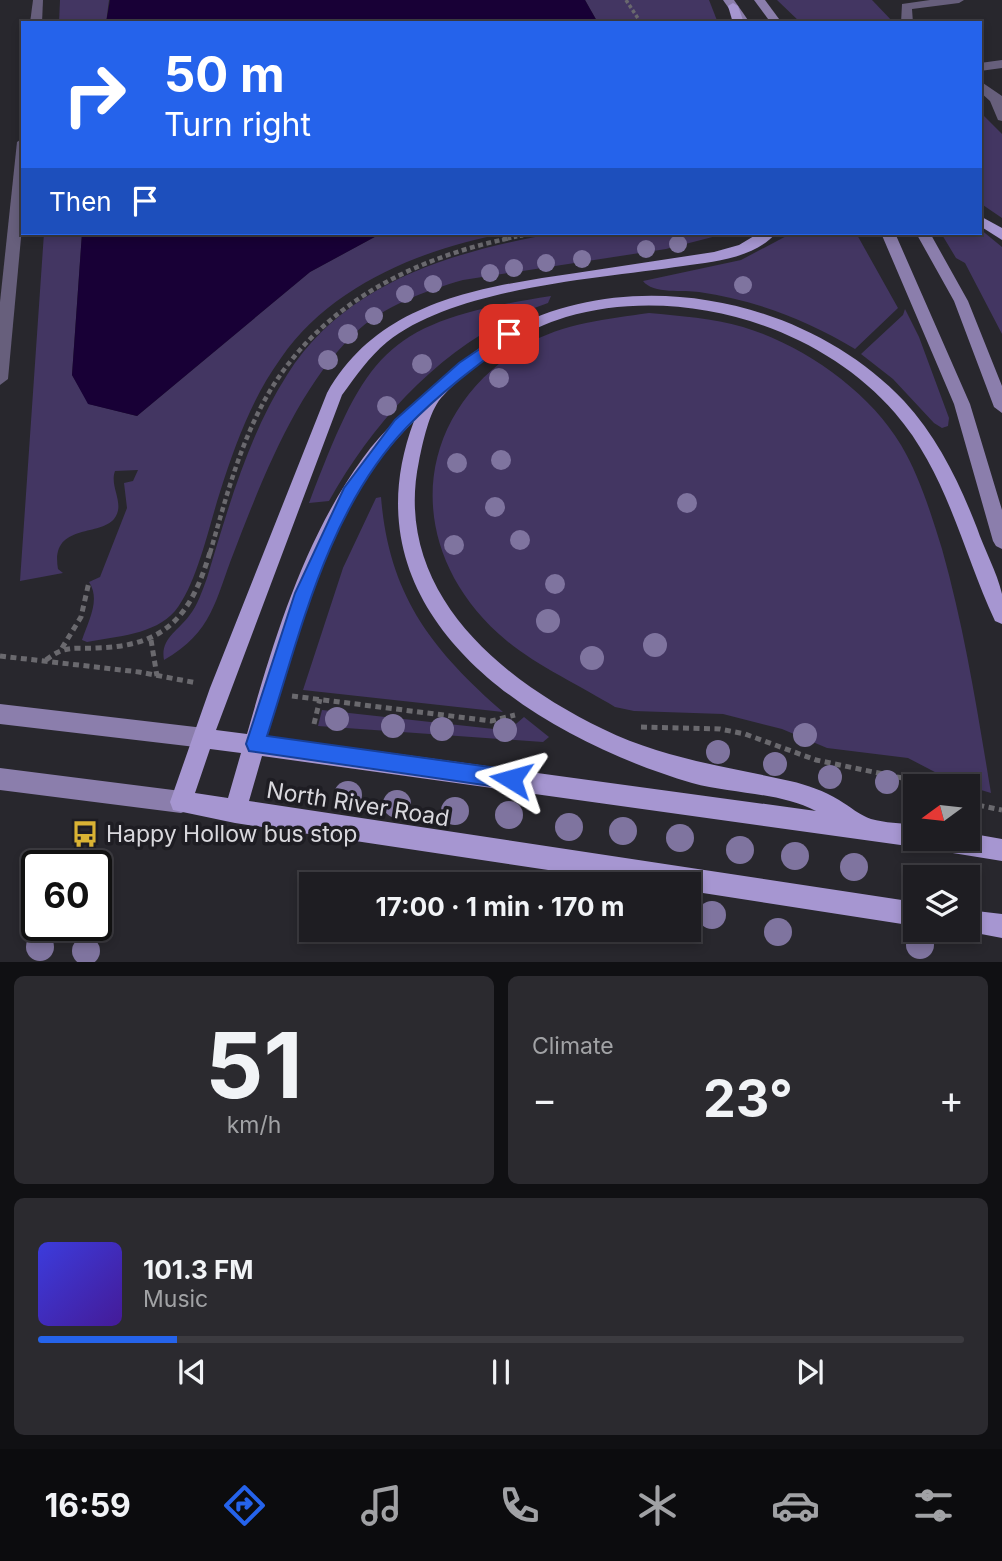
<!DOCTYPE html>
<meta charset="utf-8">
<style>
body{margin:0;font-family:Inter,sans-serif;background:#2b2a2f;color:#f1f3f6;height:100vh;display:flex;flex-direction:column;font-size:26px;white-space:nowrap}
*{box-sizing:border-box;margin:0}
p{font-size:23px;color:#a1a2a5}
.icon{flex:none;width:38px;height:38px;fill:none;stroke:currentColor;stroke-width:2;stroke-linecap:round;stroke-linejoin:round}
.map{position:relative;height:962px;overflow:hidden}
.panel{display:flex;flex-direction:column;gap:14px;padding:14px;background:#101013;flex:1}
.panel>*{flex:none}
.guide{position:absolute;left:21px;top:21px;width:961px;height:214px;border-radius:0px;box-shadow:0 4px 10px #0003,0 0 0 2px #3c3b40;background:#2563eb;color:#fff;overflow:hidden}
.needle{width:46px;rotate:255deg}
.fabs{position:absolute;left:903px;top:774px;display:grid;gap:14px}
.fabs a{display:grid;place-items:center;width:77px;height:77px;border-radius:0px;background:#1e1d22;box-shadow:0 4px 10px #0003,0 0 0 2px #3c3b40;font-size:35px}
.speed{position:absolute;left:21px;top:850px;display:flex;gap:14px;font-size:35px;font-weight:700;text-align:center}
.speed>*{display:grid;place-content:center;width:91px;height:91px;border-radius:50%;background:#1e1d22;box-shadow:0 4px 10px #0003,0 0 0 2px #3c3b40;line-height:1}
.speed .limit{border:4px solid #111;border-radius:10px;background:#fff;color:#111}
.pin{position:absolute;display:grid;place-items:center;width:60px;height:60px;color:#fff;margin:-30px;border-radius:14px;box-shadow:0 4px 10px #0006}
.me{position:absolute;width:77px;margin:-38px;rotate:278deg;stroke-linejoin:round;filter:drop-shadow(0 0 5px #0008)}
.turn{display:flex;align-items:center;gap:24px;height:147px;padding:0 28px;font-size:32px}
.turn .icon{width:91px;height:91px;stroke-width:2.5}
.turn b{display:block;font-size:49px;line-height:60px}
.then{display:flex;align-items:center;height:66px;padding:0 28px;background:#0003;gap:14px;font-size:26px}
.big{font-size:52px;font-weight:700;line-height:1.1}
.panel .tile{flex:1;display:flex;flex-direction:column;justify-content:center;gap:10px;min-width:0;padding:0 24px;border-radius:10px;background:#2b2a2f}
.panel .dial{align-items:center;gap:0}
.dial b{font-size:91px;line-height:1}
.song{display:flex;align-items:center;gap:21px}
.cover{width:84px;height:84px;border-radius:10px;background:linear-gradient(135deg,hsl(240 70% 55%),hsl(260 70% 35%))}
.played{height:7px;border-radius:4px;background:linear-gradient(90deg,#2563eb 15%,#3c3b40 15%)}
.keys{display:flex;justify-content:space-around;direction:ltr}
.heat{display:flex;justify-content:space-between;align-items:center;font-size:38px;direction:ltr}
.panel .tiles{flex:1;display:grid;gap:14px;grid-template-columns:1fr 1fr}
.tile:last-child{grid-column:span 2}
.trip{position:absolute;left:299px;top:872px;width:402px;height:70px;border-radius:0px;background:#1e1d22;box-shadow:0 4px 10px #0003,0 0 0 2px #3c3b40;font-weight:700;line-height:70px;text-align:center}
.tabs{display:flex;height:112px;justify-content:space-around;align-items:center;background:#0c0c0e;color:#a1a2a5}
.tabs .icon{width:49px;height:49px}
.tabs .current{color:#2563eb}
.tabs b{font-size:32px;color:#f1f3f6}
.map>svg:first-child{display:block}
.green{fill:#433662}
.water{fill:#180036}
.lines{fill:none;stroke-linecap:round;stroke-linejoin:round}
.path-far2{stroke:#6a696e;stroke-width:3.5;stroke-dasharray:3.5 2.5;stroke-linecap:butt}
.path-far1{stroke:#6a696e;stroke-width:4.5;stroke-dasharray:5 3.5;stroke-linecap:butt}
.path{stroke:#6a696e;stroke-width:5;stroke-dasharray:6 4.5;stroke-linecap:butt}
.service{fill:#675f7c;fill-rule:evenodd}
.secondary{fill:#8b7eac;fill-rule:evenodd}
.primary{fill:#a696d1;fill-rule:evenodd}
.tree{fill:#7f749f}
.route{fill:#2563eb;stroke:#184099;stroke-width:2}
.labels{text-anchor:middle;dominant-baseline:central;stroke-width:7;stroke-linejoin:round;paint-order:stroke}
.near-street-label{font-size:23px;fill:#d9d8dd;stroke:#1e1d23}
.near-poi-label{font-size:23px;fill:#d9d8dd;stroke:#1e1d23;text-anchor:start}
</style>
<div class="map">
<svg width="1002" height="963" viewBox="0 0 1002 963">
<rect width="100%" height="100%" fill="#28272d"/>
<g class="green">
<path d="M60,0H109L106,23H59Z"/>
<path d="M585,0H709L718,23H598Z"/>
<path d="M777,0H872L894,23H801Z"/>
<path d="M980,112L1002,134V218L980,203Z"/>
<path d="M980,229L1002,247V334L965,263L956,258L941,233H980Z"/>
<path d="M44,233H82L72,375L89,404L137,416L310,272L382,233H507C424,248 331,285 281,358C252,398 235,445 220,492C209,526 197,584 175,611C154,635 117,636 87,642L82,640C88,621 101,600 89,582L100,577L127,508L124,483L133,481L138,470L115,471C109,487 126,504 114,519C99,537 50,523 58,569L63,573L20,581Z"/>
<path d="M557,233H728L666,249L463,280C425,291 383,306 354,334C297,389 262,479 234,552C215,600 213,632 164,660C160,639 178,631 189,616C198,605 202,591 207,578C228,509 248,436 287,375C346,281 455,251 557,233Z"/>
<path d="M792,233H856L898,308L855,349C807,320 755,300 699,292C685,290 652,294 643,281L741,260Z"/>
<path d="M551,296L548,303C452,335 378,414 329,501L309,503C368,350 384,322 551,296Z"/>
<path d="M905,309L919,337L949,418L948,426L942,428L934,423L893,379L861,354L903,315Z"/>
<path d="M649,313C680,316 713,318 743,327C803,345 869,391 901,445C920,477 931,514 942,549C965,631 977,709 991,793L954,782L908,758L827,748L782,729L723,714L634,711L615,707C584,688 534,664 507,641C402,554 408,415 526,345C563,323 608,319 649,313Z"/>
<path d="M381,497C389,595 431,649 503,712L303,690L343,568L376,498Z"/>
<path d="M322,710L494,729H510L524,717L549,737L543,742L318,726Z"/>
</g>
<g class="water">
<path d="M110,0H585L598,23H106Z"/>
<path d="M82,233H382L310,272L137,416L88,404L72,375Z"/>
</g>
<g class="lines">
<g class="path-far2">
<path d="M626,0L641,23"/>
<path d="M502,240L536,233"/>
</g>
<path class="path-far1" d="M210,553C224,505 236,458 258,413C307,312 405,260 510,238"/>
<g class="path">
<path d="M151,640L157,676"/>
<path d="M62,648L81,617L89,582"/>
<path d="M0,656L139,672L197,683"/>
<path d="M46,660C65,645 73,649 97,648C166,646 191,616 210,552"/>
<path d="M292,696L491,721L515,715"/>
<path d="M314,724L320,699"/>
<path d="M641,727L720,729L745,734L816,760L907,779L922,786"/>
<path d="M968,803L1002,810"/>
</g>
<g class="service">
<path d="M33,0H43L42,23H30Z"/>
<path d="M930,0H964L959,3L912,9L913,23H901L902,4Z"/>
<path d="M1002,60V68L980,71V63Z"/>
<path d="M980,81L1002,96V121L998,120L990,101L980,92Z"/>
<path d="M23,138V216L8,379L0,385V302L17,142Z"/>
</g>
<g class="secondary">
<path d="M723,0H734L750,23H739Z"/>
<path d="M754,0H765L782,23H771Z"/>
<path d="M881,233H895L970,404L1002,510V549L996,546L993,541L954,404Z"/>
<path d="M916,233H930L968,301L1002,386V413L994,407L954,301Z"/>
<path d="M0,704L204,728L211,731L215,738L211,745L204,748L0,724Z"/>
<path d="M0,768L181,791L189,794L192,802L189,810L181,813L0,790Z"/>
</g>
<g class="primary">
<path d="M733,3L738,6L744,23H733L728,6Z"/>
<path d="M980,216L1002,228V240L980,226Z"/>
<path d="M759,233H776C755,258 713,262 683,266C596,279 456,287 387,342C369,357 356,376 342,395L216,730L247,734C274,639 304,539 363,458C383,430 408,409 433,387C452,370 471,353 493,339C619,260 803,294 904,401C938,438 959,482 977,528C984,549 997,572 1002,594C1002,603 1002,614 1002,624L995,621C962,550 947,473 895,413C818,324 679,284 566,317C520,331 473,363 441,398C429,412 423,442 419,461C392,590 499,679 603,729C664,759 725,766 790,781C808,785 824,791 839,800C849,806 861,816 871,819C885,823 901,823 915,825V838H968V833L1002,839V861L928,849L920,845L915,847L262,756L249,801L915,902V926L690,891V884H642L235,823L173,810L170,802L210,688L327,393C379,301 481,287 576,273C622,266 668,259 714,252L739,245ZM414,421C341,615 533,736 692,783C732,794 779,792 816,811L267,736C297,628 330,502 414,421ZM210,749L241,753L228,798L195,793Z"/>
<path d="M968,910L1002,914V938L960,930L968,929Z"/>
</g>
</g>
<g class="tree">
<circle cx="678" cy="244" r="9"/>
<circle cx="646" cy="249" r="9"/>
<circle cx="582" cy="259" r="9"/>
<circle cx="546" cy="263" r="9"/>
<circle cx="514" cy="268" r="9"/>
<circle cx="490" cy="273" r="9"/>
<circle cx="433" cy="284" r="9"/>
<circle cx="743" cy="285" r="9"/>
<circle cx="405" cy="294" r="9"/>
<circle cx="374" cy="316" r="9"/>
<circle cx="348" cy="334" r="10"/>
<circle cx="328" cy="360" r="10"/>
<circle cx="422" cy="364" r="10"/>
<circle cx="499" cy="378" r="10"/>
<circle cx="387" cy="406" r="10"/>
<circle cx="501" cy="460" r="10"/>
<circle cx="457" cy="463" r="10"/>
<circle cx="687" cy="503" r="10"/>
<circle cx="495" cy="507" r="10"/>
<circle cx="520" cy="540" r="10"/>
<circle cx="454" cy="545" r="10"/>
<circle cx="555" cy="584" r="10"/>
<circle cx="548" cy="621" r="12"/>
<circle cx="655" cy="645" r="12"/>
<circle cx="592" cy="658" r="12"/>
<circle cx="337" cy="719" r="12"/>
<circle cx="393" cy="726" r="12"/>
<circle cx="442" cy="729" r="12"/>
<circle cx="505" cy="730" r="12"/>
<circle cx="805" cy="735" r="12"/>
<circle cx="718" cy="752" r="12"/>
<circle cx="775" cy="764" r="12"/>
<circle cx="830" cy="777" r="12"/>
<circle cx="887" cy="782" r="12"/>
<circle cx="348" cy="795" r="14"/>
<circle cx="397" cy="804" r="14"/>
<circle cx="455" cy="811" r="14"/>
<circle cx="509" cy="815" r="14"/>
<circle cx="569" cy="827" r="14"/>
<circle cx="623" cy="831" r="14"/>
<circle cx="680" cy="838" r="14"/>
<circle cx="740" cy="850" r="14"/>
<circle cx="795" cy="856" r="14"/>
<circle cx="854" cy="867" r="14"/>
<circle cx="712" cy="915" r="14"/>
<circle cx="778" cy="932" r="14"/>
<circle cx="920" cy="945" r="14"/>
<circle cx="40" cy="947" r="14"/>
<circle cx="86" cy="951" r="14"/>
</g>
<path class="route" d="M509,329L516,334L514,338C477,365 440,393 407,427C328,509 301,631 267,736L511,770L518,773L521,779L518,786L511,789L249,751L246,744L295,593L344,488L395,420L459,363Z"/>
<defs>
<symbol id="bus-bare" viewBox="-9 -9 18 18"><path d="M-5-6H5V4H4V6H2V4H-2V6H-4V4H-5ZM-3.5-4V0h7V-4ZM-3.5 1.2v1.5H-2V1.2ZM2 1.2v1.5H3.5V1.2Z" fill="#dab334" stroke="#1e1d23" stroke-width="2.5" paint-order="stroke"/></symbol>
</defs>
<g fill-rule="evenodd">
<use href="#bus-bare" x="66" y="815" width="38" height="38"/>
</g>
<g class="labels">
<g class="near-street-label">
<text transform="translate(358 804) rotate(9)">North River Road</text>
</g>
<g class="near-poi-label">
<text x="106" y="834">Happy Hollow bus stop</text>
</g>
</g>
</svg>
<div class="fabs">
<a><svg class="needle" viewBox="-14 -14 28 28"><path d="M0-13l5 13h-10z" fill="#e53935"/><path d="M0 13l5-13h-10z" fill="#a1a2a5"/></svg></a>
<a><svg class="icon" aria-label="layers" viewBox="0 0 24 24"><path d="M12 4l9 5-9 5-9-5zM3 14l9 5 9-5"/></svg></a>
</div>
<div class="speed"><div class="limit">60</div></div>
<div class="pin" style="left:509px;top:334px;background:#d93025"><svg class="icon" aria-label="arrive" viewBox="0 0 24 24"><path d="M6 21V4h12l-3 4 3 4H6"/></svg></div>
<svg class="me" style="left:511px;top:779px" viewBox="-20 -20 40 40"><path d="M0-17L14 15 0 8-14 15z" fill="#2563eb" stroke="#fff" stroke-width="4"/></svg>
<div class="trip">17:00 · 1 min · 170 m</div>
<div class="guide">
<div class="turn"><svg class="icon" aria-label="right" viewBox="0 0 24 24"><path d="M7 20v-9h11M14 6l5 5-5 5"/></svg><div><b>50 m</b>Turn right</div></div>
<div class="then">Then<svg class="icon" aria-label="arrive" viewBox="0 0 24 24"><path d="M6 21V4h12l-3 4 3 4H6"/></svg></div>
</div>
</div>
<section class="panel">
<div class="tiles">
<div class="tile dial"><b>51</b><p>km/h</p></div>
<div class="tile"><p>Climate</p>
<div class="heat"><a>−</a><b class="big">23°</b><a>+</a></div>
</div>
<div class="tile">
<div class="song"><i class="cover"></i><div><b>101.3 FM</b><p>Music</p></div></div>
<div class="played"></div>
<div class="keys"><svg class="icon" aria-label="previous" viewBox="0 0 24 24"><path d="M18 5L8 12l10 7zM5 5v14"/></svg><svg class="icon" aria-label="pause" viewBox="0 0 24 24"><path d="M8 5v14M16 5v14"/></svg><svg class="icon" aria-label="next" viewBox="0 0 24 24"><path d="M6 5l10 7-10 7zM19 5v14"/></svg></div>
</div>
</div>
</section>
<nav class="tabs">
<b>16:59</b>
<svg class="icon current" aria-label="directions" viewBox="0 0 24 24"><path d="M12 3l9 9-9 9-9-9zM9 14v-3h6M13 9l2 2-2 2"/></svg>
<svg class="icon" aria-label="music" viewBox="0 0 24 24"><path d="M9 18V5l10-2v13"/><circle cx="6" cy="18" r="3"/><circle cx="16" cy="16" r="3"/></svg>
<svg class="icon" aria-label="phone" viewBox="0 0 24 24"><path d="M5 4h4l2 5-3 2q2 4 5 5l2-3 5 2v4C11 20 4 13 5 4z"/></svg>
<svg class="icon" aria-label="climate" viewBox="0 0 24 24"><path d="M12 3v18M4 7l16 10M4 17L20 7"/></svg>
<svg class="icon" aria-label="car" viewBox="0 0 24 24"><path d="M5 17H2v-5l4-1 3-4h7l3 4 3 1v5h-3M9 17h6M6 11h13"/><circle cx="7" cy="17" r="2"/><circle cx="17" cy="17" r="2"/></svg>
<svg class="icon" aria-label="filters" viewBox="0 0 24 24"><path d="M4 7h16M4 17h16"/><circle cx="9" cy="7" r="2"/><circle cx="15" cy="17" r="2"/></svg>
</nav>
